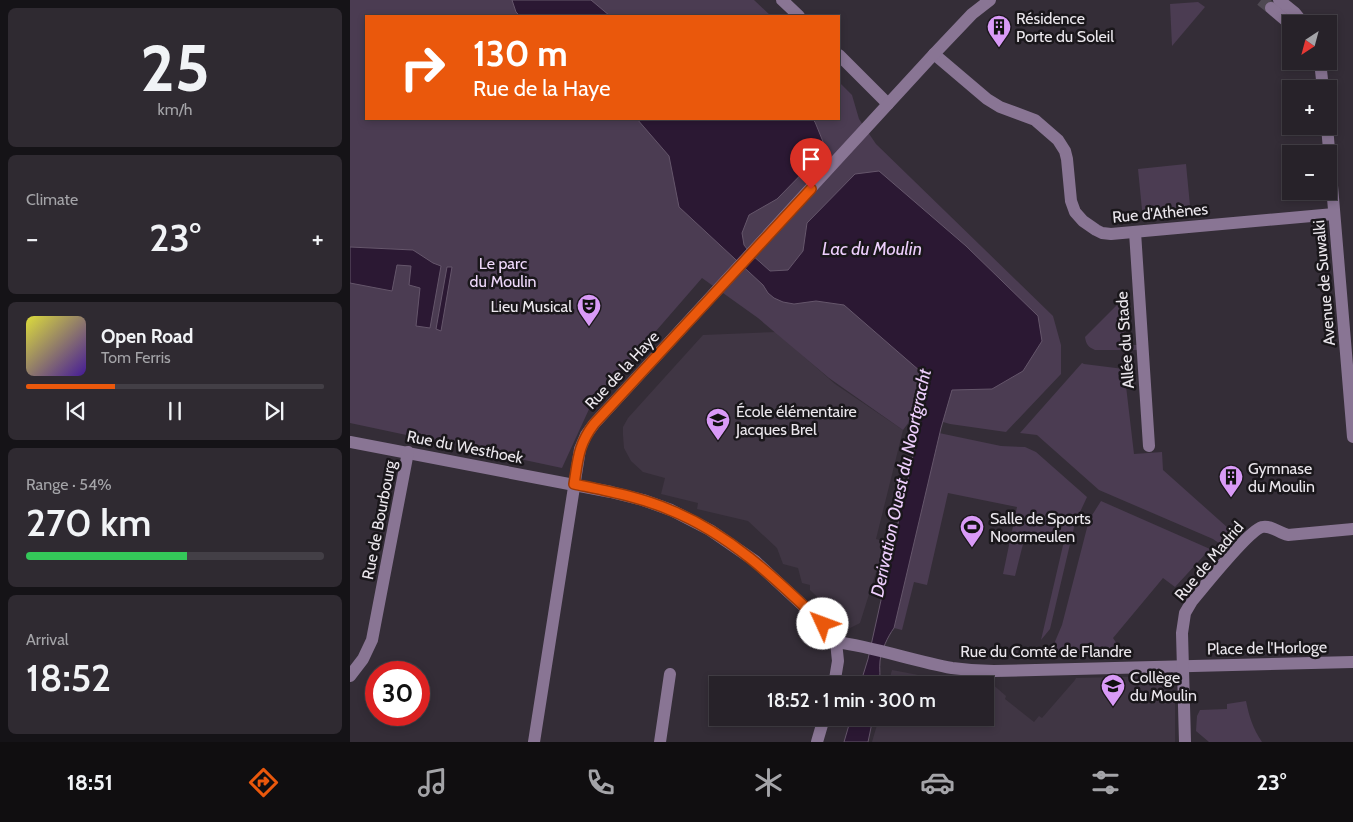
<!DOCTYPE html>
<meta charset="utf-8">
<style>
body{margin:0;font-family:Cabin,sans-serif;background:#2f2a31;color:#f1f3f6;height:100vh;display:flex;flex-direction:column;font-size:19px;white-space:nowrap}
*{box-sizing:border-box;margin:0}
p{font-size:16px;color:#a4a4a8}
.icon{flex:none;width:28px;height:28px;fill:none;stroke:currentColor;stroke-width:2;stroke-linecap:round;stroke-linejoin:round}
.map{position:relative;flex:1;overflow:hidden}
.side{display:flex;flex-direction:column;gap:8px;padding:8px;background:#151317;width:350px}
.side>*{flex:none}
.top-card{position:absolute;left:15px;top:15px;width:475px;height:105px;border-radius:0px;box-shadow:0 2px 8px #0003,0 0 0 1px #433f46;background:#ea580c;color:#fff;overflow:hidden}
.needle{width:32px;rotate:216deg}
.tools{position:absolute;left:932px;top:15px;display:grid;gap:10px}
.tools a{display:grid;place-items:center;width:55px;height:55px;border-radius:0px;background:#272229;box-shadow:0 2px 8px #0003,0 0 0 1px #433f46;font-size:25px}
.speed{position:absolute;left:15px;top:661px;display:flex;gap:10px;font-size:25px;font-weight:700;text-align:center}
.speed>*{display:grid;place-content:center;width:65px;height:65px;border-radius:50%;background:#272229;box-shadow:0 2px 8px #0003,0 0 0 1px #433f46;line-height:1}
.speed .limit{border:8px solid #d22;background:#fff;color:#111}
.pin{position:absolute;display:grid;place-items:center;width:42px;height:42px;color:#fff;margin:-51px -21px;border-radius:50% 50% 50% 0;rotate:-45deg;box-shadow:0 0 5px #0007}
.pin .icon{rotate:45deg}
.me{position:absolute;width:55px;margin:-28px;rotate:313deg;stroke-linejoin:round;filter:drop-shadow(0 0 4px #0008)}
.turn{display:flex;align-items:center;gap:18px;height:105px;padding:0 25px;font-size:22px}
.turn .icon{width:65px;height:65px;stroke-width:2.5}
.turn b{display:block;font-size:35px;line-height:42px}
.big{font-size:38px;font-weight:600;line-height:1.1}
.side .widget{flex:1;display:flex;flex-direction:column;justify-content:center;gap:8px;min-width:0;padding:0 18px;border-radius:8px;background:#2f2a31}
.side .dial{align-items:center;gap:0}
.dial b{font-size:65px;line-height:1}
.song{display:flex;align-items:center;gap:15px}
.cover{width:60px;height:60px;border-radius:8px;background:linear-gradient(135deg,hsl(60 70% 55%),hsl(260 70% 35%))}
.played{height:5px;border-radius:2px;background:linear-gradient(90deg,#ea580c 30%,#433f46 30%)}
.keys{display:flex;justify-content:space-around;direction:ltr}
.heat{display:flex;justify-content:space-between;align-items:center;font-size:28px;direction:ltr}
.charge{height:8px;border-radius:4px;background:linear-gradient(90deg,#34c759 54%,#433f46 0)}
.trip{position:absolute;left:359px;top:676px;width:285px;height:50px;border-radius:0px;background:#272229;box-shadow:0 2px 8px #0003,0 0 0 1px #433f46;font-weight:600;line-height:50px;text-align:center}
.tab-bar{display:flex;height:80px;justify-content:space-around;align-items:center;background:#100e10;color:#a4a4a8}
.tab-bar .icon{width:35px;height:35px}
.tab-bar .selected{color:#ea580c}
.tab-bar b{font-size:22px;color:#f1f3f6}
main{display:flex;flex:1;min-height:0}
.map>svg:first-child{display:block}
.built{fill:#403644}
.green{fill:#4b3c52}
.water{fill:#2b1833;stroke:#65566b}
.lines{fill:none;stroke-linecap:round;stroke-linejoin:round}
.minor-tunnel{stroke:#4f4952;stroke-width:12;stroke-dasharray:12 6;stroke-linecap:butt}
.minor{stroke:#897594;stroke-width:12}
.route-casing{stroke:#983908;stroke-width:12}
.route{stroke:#ea580c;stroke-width:9}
.labels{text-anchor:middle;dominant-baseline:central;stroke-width:5;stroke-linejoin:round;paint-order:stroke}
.poi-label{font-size:16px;fill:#ebe7ed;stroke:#1a171b;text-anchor:start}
.street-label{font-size:16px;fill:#ebe7ed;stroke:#1a171b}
.park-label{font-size:16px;fill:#f0dafc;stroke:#1a171b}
.water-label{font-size:18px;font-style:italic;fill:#eecffd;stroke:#1a171b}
</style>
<main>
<section class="side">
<div class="widget dial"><b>25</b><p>km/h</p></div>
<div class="widget"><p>Climate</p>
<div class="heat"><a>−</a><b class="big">23°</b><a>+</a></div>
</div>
<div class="widget">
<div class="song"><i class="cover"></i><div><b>Open Road</b><p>Tom Ferris</p></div></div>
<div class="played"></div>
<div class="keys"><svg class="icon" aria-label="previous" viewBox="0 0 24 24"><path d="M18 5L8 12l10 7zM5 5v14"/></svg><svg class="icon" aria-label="pause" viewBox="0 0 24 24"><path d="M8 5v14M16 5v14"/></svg><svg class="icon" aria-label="next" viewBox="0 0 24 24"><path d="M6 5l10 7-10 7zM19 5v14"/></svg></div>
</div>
<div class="widget"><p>Range · 54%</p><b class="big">270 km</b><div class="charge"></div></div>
<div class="widget"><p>Arrival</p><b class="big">18:52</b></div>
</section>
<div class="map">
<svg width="1003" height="742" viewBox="0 0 1003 742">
<rect width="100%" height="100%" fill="#342d37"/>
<g class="built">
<path d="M426,332L485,384L553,430L526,539L537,542L530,573L526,572L510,623L500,628L460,590V585L452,583L448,568L433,564L427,548L398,521L347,509L348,503L311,494L315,478L293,472L281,461L274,448L273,435V427L278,418L353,335Z"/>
<path d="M542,670L600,681L608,685H538Z"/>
<path d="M814,676V690L825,691V742H522L529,718H635V685H621L627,682L641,683L656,696L655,699L684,722L689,716L692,718L725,680L726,678Z"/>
</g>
<g class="green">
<path d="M0,0H404L421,16H16V119H489V82L502,95L509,119L526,144L703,316L711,345V374L656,432L600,424L565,414L553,430L479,378L408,318L352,278L240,407L212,468L0,423Z"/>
<path d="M848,2L855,7L822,46L820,4Z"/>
<path d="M836,164L841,216L793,220L788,169Z"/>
<path d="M771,301L775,345H787V350H745C738,347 736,344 735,337Z"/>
<path d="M732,363L734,364L774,369L784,454L812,452L813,470L887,536L876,548L863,539L749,490L687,435L670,433Z"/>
<path d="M589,433L651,446L675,447L686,452L737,497L725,523L700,629L691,640L714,541L676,532L665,576L653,574L667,507L598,493L577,585L564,582L552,630L544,628Z"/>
<path d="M751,501L860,549L825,587L813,578L763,638L767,644V651H701L712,625L739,520Z"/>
<path d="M896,701C899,716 903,729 912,742H859L846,731L847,716L850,710L877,709V704Z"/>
</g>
<g class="water">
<path d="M162,0H241L260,16H170L166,12Z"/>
<path d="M287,119H462L465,122L476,149L427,199L399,215L392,233L394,245L401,254L420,271L438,270L453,251L457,223L505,174L529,171L616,246L688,316L692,341L673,371L642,389L602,390L591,428L544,628C538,636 531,651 530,661C529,669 531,676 529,685H510L518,659L572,415L578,378L494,305L466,301L444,304L433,302L424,298L418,293L413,285L329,207L319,156Z"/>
<path d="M0,247L63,250L83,263L91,266L80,328L66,326L70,288L59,285L61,266L47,265L42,291L0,283Z"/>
<path d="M97,267H102L91,331L86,329Z"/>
<path d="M501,718H523L518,742H494Z"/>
</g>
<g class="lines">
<path class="minor-tunnel" d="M911,0L921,8"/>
<g class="minor">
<path d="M432,0L449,16"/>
<path d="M929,0L945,13L954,24"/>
<path d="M921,8L941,25"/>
<path d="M584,54L637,99L650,107L685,120L708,140L715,151L717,159L721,201L725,212L733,221L746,230L752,233L761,234L984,214"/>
<path d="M489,55L538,104"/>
<path d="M970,61L973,89"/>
<path d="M977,126L1003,437"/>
<path d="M785,232L799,446"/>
<path d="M0,442L261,492L293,500L321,510L360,530L405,561L473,624L486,642C525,647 563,661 602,668C616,670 630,671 644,671L1003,662"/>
<path d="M0,676L13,659L22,640L58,452"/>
<path d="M484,685L488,661L486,642"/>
<path d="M184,742L230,449L236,435L244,424L584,54L622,14L640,0"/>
<path d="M310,742L320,674"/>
<path d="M467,742L474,718"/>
<path d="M835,742L832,633L835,613L842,601C854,587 898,531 912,527C921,525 929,533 938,535L1003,529"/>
</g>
</g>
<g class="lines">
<defs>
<path id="route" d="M461,189L244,424C228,445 228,460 224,484C257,491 290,497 320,510C380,534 427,580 473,624"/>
</defs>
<use href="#route" class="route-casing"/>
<use href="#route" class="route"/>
</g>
<defs>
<symbol id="building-pin" viewBox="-11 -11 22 30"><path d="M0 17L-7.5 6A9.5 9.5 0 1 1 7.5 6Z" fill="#d99af7" stroke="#1a171b"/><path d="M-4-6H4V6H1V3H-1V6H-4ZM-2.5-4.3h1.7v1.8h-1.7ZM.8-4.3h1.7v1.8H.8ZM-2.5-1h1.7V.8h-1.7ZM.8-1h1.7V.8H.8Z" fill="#111"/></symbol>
<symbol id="theatre-pin" viewBox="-11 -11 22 30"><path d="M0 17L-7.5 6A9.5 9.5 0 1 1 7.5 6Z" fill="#d99af7" stroke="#1a171b"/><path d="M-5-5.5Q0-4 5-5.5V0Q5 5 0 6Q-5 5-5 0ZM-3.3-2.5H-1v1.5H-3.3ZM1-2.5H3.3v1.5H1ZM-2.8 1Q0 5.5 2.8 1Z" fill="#111"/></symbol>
<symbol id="school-pin" viewBox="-11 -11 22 30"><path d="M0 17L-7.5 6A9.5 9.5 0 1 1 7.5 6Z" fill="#d99af7" stroke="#1a171b"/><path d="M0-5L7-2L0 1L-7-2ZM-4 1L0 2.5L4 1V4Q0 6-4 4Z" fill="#111"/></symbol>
<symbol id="stadium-pin" viewBox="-11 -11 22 30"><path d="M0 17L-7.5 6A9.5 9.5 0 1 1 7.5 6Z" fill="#d99af7" stroke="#1a171b"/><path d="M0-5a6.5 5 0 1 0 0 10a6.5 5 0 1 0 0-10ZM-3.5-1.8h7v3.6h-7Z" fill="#111"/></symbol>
</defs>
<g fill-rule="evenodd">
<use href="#building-pin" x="635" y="13" width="28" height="38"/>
<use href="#theatre-pin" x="225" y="292" width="28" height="38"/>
<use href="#school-pin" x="354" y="406" width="28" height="38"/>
<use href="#building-pin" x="867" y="463" width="28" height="38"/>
<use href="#stadium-pin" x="608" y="513" width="28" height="38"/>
<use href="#school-pin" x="749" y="672" width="28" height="38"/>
</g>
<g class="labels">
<g class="poi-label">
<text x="666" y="18">Résidence<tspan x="666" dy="18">Porte du Soleil</tspan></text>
<text x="222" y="306" text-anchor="end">Lieu Musical</text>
<text x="386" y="411">École élémentaire<tspan x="386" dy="18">Jacques Brel</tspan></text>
<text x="898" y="468">Gymnase<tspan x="898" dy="18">du Moulin</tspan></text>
<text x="640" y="518">Salle de Sports<tspan x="640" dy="18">Noormeulen</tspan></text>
<text x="780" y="677">Collège<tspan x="780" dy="18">du Moulin</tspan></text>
</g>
<g class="street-label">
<text transform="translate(810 213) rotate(-5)">Rue d'Athènes</text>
<text transform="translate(974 283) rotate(-95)">Avenue de Suwalki</text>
<text transform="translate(775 340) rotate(-94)">Allée du Stade</text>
<text transform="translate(272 370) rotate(-47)">Rue de la Haye</text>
<text transform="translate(115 447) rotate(11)">Rue du Westhoek</text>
<text transform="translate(29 520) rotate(-79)">Rue de Bourbourg</text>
<text transform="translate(859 561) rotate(-50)">Rue de Madrid</text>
<text transform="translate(917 648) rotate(-1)">Place de l'Horloge</text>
<text x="696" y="651">Rue du Comté de Flandre</text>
</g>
<g class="park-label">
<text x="153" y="263">Le parc<tspan x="153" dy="18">du Moulin</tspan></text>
</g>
<g class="water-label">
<text x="522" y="249">Lac du Moulin</text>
<text transform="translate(551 483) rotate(-78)">Derivation Ouest du Noortgracht</text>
</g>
</g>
</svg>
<div class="tools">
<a><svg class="needle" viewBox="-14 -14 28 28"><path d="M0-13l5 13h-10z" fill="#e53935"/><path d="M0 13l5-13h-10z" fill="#a4a4a8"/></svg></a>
<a>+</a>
<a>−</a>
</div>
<div class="speed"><div class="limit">30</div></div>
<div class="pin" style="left:461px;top:189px;background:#d93025"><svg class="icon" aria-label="arrive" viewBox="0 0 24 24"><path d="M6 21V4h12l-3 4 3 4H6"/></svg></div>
<svg class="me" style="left:473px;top:624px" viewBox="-20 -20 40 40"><circle r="19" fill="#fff"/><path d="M0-13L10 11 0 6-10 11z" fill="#ea580c"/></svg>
<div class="trip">18:52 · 1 min · 300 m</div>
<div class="top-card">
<div class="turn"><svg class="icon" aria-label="right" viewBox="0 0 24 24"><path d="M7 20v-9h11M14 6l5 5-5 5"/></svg><div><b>130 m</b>Rue de la Haye</div></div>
</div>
</div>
</main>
<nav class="tab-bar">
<b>18:51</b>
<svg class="icon selected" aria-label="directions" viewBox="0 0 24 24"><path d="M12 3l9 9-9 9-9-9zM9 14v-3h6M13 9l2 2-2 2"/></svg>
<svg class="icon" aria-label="music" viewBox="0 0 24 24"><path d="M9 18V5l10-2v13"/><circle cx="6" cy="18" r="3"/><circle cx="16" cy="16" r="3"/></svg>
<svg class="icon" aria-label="phone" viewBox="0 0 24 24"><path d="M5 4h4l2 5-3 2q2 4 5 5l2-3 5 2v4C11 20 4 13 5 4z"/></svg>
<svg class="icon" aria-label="climate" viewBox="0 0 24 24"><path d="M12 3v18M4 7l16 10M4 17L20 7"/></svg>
<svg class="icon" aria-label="car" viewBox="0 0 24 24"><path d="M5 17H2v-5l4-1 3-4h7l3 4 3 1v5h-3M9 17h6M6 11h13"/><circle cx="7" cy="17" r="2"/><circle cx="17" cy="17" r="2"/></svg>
<svg class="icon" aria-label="filters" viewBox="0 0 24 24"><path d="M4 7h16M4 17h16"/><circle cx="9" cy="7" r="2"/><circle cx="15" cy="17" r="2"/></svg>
<b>23°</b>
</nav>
